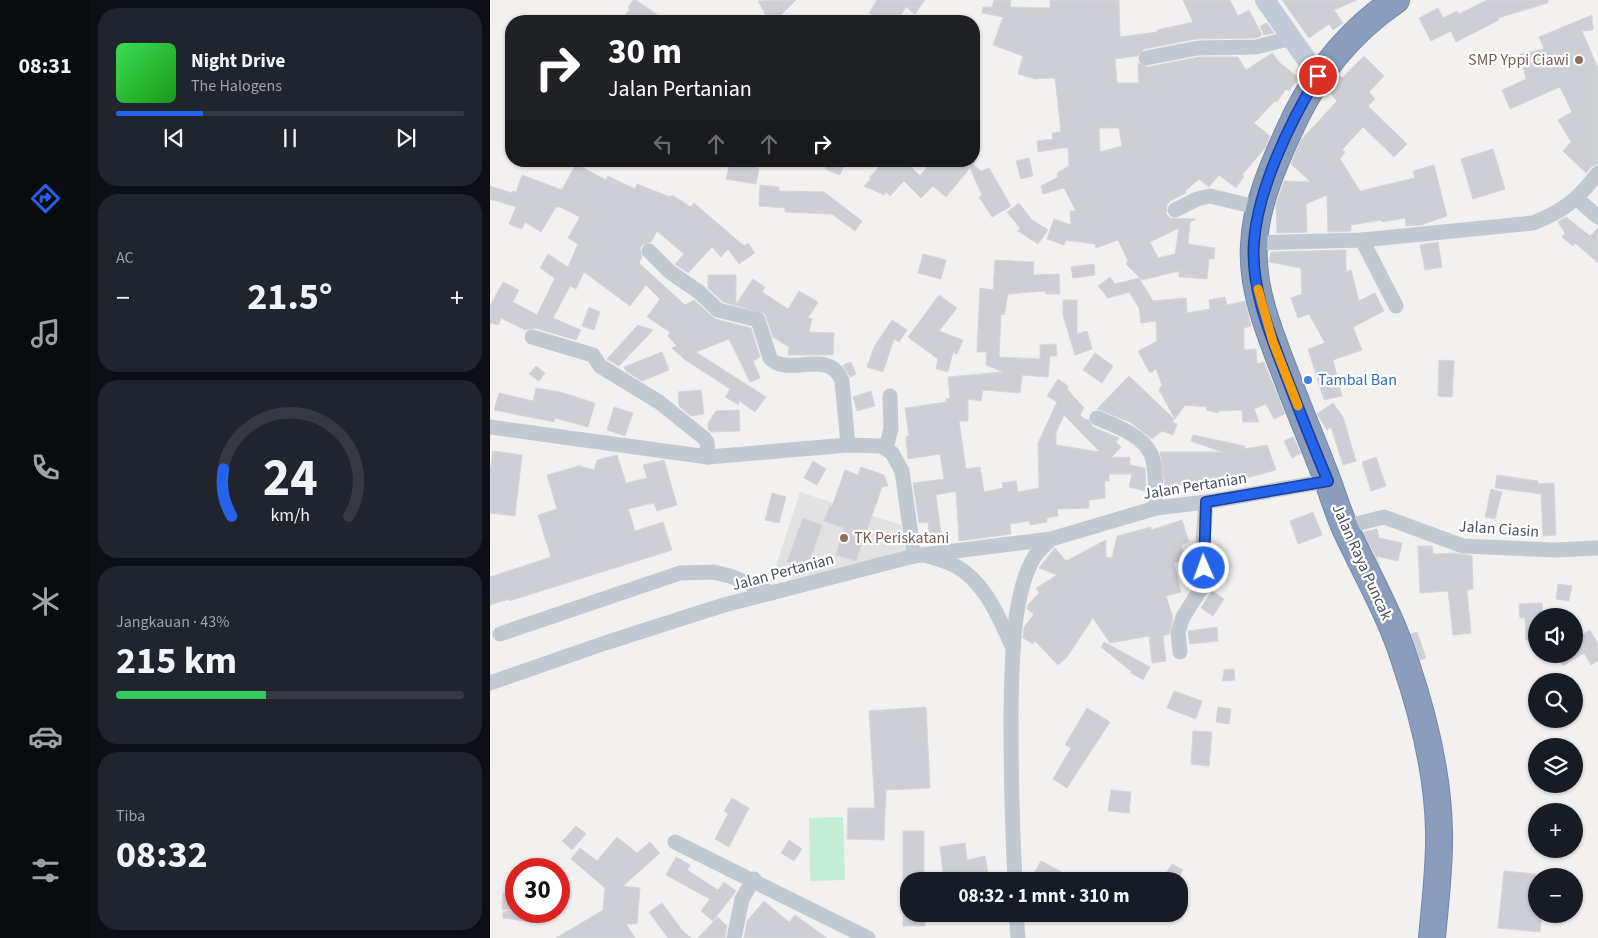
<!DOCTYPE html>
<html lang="id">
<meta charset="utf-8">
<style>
body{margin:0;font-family:"Source Sans 3",sans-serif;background:#20242c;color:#f1f3f6;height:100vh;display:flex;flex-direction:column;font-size:19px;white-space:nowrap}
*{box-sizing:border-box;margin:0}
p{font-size:16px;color:#9ea1a6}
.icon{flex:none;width:28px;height:28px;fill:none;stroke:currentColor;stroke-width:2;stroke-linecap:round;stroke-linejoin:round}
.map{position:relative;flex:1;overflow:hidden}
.drawer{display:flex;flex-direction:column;gap:8px;padding:8px;background:#0d0f14;width:400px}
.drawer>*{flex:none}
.hud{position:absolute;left:15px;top:15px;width:475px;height:152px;border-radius:20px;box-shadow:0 1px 4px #0004;background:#202124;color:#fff;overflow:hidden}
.buttons{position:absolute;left:1038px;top:608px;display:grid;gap:10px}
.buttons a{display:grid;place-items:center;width:55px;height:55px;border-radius:50%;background:#171b24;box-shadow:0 1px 4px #0004;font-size:25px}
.speed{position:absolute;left:15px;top:858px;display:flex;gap:10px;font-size:25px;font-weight:700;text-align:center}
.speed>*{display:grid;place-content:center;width:65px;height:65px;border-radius:50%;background:#171b24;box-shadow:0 1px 4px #0004;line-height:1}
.speed .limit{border:8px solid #d22;background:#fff;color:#111}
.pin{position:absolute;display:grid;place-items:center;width:42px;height:42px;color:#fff;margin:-21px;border:2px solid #fff;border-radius:50%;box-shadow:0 1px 5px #0007}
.me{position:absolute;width:55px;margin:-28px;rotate:358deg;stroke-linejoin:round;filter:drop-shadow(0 0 4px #0008)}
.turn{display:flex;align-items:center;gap:18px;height:105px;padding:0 20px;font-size:22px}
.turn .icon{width:65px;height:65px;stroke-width:2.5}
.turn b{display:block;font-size:35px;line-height:42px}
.lanes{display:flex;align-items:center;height:48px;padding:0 20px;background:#0003;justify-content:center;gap:25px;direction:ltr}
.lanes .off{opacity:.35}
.big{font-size:38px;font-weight:700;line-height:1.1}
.drawer .card{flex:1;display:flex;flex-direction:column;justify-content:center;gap:8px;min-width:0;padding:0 18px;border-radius:20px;background:#20242c}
.drawer .dial{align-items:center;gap:0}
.dial svg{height:130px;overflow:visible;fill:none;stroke:#363941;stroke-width:7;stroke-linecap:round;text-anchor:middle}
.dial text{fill:#f1f3f6;stroke:none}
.song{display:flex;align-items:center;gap:15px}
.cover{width:60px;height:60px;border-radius:8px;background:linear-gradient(135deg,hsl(130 70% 55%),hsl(120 70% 35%))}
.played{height:5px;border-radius:2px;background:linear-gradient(90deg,#2563eb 25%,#363941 25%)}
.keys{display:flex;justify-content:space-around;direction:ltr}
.heat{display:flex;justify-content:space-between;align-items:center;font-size:28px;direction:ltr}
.charge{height:8px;border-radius:4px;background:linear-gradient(90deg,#34c759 43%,#363941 0)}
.trip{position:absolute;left:410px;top:872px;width:288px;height:50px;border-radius:20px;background:#171b24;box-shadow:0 1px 4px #0004;font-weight:700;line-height:50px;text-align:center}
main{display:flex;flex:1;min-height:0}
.tabs{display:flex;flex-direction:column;width:90px;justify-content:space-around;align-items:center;background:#090b0e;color:#9ea1a6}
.tabs .icon{width:35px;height:35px}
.tabs .active{color:#2563eb}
.tabs b{font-size:22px;color:#f1f3f6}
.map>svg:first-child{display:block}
.education{fill:#e3e2e2}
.green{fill:#c2edd7}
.building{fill:#cecfd4;stroke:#d5d6db;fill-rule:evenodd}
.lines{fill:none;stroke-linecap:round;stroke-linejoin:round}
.highway-casing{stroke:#7688a8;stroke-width:28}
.street{stroke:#c2c9d1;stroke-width:15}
.secondary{stroke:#c4cbd8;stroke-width:20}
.highway{stroke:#8b9dbc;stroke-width:26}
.route-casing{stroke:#184099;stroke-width:12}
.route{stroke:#2563eb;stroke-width:9}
.slow{stroke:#f59e0b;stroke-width:9}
.education-dot{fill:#8d6e63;stroke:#fff;stroke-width:2}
.shop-dot{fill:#3f7fe0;stroke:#fff;stroke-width:2}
.labels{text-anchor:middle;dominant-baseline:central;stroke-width:4.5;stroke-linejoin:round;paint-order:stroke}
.education-label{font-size:16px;fill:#785e54;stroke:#fff;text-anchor:end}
.shop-label{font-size:16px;fill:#366cbe;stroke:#fff;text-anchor:start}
.street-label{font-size:16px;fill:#49515d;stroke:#fff}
</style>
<main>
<nav class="tabs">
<b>08:31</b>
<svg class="icon active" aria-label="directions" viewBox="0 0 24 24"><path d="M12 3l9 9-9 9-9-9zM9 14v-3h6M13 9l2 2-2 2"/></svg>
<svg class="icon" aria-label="music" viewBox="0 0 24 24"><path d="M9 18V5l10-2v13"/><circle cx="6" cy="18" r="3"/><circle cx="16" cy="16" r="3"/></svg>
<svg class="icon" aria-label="phone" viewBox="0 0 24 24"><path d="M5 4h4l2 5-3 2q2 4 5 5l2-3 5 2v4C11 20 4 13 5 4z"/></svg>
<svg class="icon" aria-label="climate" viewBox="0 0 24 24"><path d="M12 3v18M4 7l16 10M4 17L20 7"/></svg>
<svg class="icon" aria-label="car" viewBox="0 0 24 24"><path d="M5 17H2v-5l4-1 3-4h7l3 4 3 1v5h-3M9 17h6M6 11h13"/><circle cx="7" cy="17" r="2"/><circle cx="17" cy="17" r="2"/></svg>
<svg class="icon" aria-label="filters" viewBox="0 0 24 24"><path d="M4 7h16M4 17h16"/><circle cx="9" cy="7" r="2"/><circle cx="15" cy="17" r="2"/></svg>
</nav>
<section class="drawer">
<div class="card">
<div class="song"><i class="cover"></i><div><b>Night Drive</b><p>The Halogens</p></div></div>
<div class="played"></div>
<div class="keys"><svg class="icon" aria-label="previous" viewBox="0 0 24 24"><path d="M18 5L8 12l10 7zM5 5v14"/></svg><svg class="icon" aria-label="pause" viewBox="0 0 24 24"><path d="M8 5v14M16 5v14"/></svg><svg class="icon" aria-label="next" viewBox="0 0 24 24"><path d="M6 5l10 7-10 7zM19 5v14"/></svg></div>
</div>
<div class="card"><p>AC</p>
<div class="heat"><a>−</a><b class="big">21.5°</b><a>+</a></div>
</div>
<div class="card dial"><svg viewBox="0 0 100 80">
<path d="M14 69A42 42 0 1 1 86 69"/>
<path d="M14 69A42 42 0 0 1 9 40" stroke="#2563eb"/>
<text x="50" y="56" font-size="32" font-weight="700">24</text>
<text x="50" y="72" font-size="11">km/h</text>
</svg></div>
<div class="card"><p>Jangkauan · 43%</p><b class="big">215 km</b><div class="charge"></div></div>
<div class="card"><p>Tiba</p><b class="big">08:32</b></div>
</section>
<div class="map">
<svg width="1108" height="938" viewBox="0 0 1108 938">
<rect width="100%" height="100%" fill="#f3f1f0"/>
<path class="education" d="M310,492L411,525L415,551L302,579L286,566Z"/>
<path class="green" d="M353,817L355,880L320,881L319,818Z"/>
<g class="building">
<path d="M143,0H146L176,21H131L140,9L138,8Z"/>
<path d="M306,0L290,16L293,21H279L268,1Z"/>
<path d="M387,0H435L425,14L416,7L407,21H392L379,13Z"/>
<path d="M504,0H521L520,7L560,8V0H629L630,37L667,32V30L703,22L693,0H740L748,16L759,10L772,35L765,38L706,39L654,49L647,56L625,59L627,83H649L648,63L658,67L709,57H748L756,70L782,53L790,63L809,78L799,91L796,89L787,102L785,101L764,123L780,136L775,148L752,175L754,176L746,188L729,175L719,187L709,179L695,191L696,193L680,201L677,205L676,214L680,218L706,219L700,222L698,244L725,248L724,259H719L717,279L689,277V271L652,280L636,264L638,261L628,240L606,248L605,244L576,240L574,245L557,239L564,219L581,225L580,211H586L574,188L553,194L551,186L568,177L567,173L579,166L578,147L548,152L547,141L563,139L562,133L571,132L565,78L545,79L528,74L533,56L503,45L513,17L492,13L493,7H502ZM609,128H629L632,146L610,152ZM689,228L685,254L668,258L660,242Z"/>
<path d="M792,0H867L844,10L853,23L843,30L839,24L819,38Z"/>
<path d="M997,0H1058V3L1008,18L1009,20L966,42L961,31L941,41L929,18L948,8L953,18L967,11L969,14Z"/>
<path d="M1102,15L1103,30L1092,31L1108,68V164L1101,167L1096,173L1073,151L1081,142L1068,120L1082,112L1070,87L1020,109L1012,90L1036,79L1030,54L1054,49L1049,37Z"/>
<path d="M777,23L784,33L774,35L770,26Z"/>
<path d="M874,56L894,76L879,92L885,99L878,106L917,144L904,157L873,127L852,150L855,152L850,159L870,191L925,178L923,171L944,165L957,216L931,225L916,226L915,218L892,222L891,220L861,225V231L838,232L837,195L816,204L817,232L787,233L786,204L794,181L821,182L801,164L811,140L847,101L838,91L842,84L849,75L852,78Z"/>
<path d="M1003,149L1015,189L983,199L971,159Z"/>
<path d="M539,158L543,176L531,179L526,161Z"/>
<path d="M339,161H356L350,175L335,169Z"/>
<path d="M397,161H415L430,176L442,161H486L483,164L491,171L499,168L521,206L502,217L489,197L492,195L480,168L456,197L443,186L431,198L414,181L400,196L396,192L394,195L374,186L381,179L379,178L391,165L392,166Z"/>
<path d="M240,162L269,168L266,184L236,179Z"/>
<path d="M86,164L116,180L118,176L145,189L147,184L180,197L182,195L201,207L204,203L254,246L258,243L265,253L249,264L238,249L231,257L222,247L198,273L185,264L194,254L167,231L161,242L152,245L150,249L152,257L149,263L195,305L204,300L225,319L261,328L270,357L263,361L270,378L260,382L239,339L206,352L276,397L265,412L248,400L249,405L235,397L240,389L194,359L182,348L187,346L178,336L180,332L157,317L170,299L156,285L140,306L94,272L86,289L80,286L63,318L91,330L86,340L45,328L35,330L11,318L9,325L0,323V306L13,282L29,290L23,302L47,315L65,278L50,268L58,254L78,267L88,244L78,238L90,217L70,207H66L51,232L35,222L32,229L19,224L26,207L0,199V186L22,193L23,191L26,192L32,175L72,190Z"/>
<path d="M270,185L289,187V191L334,192L372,221L365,231L342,214L295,212V208L269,206Z"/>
<path d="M529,203L542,220L558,230L548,244L528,231L530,228L517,212Z"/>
<path d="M1076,217L1100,236L1108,228V263L1085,243L1083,246L1072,237L1075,233L1068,222Z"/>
<path d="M948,242L952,267L935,270L930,245Z"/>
<path d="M856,250V272L861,270L869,301L885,293L894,311L863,327L872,350L843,360L852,396L834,400L818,349L835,343L819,314L808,318L801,298L812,294L811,268L779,262L781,252Z"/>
<path d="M433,254L456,260L451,279L428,273Z"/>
<path d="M505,260L544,262L543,275L569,274L570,294H556L555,291L518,294L514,315L511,314L509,357L550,359V345L566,344L567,356H560L558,377L532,375L530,393L493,390L491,401L478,399V421H469L476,469L490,467L494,492L513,488L512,483L526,481L528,492L549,488L548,443L567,402L557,396L568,379L578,386L577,389L594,408L590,415L596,420L598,419L603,427L629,438L626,442L631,447L621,458L640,457V465L655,468L656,488L655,491L639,487L642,474H619V481H615V498L599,500V508L567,509L568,516L557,518V522L540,525L539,521L520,524L521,534L469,541L466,491L446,495L452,541L441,543L438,522L429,523L423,483L454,479L450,454L418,459L416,437L419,436L415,408L456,402V399L460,398L458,377L513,372L496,365L497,352H487L490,288L503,290ZM574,415L610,452L566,445V433Z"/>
<path d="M604,264L605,275L583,278L581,267Z"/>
<path d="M218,275H246V304L263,279L275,287L272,292L298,309L309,291L328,302L318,318L322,319L319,332L344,333L343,355H298L299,347L283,337L275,314L233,302L218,288Z"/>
<path d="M620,277L625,284L649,278L663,301L696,298L697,313L720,309L719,300L735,297L737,305L755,301L761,326L754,328V350L766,349L767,364L774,362L795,414L784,419L776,404L764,409L769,422H753L752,410L729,411L728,413L716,410L717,407L695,405L685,419L669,390L672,385L666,369L660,373L648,351L667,341L666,321L651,323L649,308L639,292L618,298L608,286Z"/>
<path d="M449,295L467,308L449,331L473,340L467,354L463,352L458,372L446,369L448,359L418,337Z"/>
<path d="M573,300H587V334L597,331L602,349L585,355L573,315Z"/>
<path d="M99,307L110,312L104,330L92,326Z"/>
<path d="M402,320L417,330L409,342L404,339L393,372L377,367L384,347Z"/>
<path d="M148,325L163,330L129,366L117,359Z"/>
<path d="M172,352L179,370L152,381L136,371L134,367Z"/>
<path d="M605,353L623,366L612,383L593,370Z"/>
<path d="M949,360L964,361L962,397L948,396Z"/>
<path d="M361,362L366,374L360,377L353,365Z"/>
<path d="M46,366L55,373L49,381L39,374Z"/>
<path d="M639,376L684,419L682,422L687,424L683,435L672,431L662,439L640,422L607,409Z"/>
<path d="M46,388L70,392L105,403L98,427L65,418L64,422L4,410L9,393L43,401Z"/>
<path d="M211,390L214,414L201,416L189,406L188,392Z"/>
<path d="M381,391L385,406L367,411L363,397Z"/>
<path d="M843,403L853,417L866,461L853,465L841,427L837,430L827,414Z"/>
<path d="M124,407L143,413L135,436L117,430Z"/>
<path d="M249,410L250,431L221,432L218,429V423L226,411Z"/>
<path d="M703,435L755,446L754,449L777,445L786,470L756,478L755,475L714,479V482L675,486L670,452H732L701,441Z"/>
<path d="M803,437L811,453L802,458L794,441Z"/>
<path d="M3,451L32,455L25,516L0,513V475Z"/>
<path d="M127,455L136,483L157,478L153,465L174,460L187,505L167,511L164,503L138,509L145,531L173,522L182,550L19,601V599L0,605V577L61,557L48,515L67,509L57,475L89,466L104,470L107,460Z"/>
<path d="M886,457L896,486L881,491L872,462Z"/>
<path d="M323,461L336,469L327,485L314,478Z"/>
<path d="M371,467L394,475L398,486L392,487L366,561L346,555L354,528L334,521L340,506L342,507L355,470L368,475Z"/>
<path d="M1007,475L1048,481V484L1064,483L1066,535L1053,536L1051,494L1005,488Z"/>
<path d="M1001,489L1012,492L1005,519L995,517Z"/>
<path d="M282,493L296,497L289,523L275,520Z"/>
<path d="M823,512L832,535L808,544L800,521Z"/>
<path d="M313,518L332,525L317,569L297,562Z"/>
<path d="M692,520L699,542L691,545L696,559L684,563L691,592L676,596L683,618L679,634L673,636L676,661L662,663L659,636L620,643L603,618L577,657L568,665L545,641L543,644L533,638L534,627L544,614L537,609L538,605L549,593L546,588L567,575L549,568L565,548L576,561L616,540V557L622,558L627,536L661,527V530Z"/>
<path d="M887,529L889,538L912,543L908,561L886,556L890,565L873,532Z"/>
<path d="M928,546H942L943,554L964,553L982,556L983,589L977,590L981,633L963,635L958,591L930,593Z"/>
<path d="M1068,584L1082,586L1079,601L1066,599Z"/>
<path d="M722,591L734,599L723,616L711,608Z"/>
<path d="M1052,603L1053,616H1046V639L1036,640L1035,618H1030L1029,604Z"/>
<path d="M727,627L728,641L700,644L698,631Z"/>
<path d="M1100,630L1108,644V661L1101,665L1094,653L1073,666L1065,654H1084V639Z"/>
<path d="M927,632L936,658L930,660L921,634Z"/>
<path d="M614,642L660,667L653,680L641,673L642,672L611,647Z"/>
<path d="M744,669L745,680L732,681L734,670Z"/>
<path d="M684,691L712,701L706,719L677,708Z"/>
<path d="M436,707L440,788L396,790L394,840L357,839L358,808H385L379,711Z"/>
<path d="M728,707L741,709L739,724L726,722Z"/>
<path d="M597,708L620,722L577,788L563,779L581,748L575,745Z"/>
<path d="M703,731L722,732L719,766L701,764Z"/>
<path d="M621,790L641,792L639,813L618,811Z"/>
<path d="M242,798L259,808L239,847L225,839L238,814L234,811Z"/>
<path d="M86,826L96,834L82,850L72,841Z"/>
<rect x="413" y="831" width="21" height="50"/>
<path d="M127,837L147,853L160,842L170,853L133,886L150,888L147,924H136L145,938H66L113,910L115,888L81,859L90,848L107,861Z"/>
<path d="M299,840L312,849L304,861L291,853Z"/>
<path d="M475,843L477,860L495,856L499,878L481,881H454L450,847Z"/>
<path d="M186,857L200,865L197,870L228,890L234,882L246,891L223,921L211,911L220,899L176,875Z"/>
<path d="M551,861L589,881H540Z"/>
<path d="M682,864L693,870L686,881H671Z"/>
<path d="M1014,871L1046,874V914H1052L1050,932L1008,928Z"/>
<path d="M13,893L25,894L24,910L12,909Z"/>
<path d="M274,901L299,922L305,915L337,938H254L257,921Z"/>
<path d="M172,903L192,930L201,938H178L159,912Z"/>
<path d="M13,911H51L50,923L13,918Z"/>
<rect x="413" y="914" width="22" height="12"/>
<path d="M228,917L237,926L235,938H208Z"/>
</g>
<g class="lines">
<defs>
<path id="highway" d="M906,0C856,34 822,78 798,133C783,166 765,207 764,245C761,290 781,336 797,378C810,413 825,447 838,482C844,498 849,515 856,530C876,573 901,616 915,661C933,714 948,774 949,831C950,866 945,903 942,938"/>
</defs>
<use href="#highway" class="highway-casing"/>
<g class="street">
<path d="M656,58L708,48L766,47L802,38"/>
<path d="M1087,199L1108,217"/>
<path d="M685,210L707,199L720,196L770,208"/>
<path d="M872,240L906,306"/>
<path d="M764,243L872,240L1043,223C1074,211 1088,199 1108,173"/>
<path d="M159,251L180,272L209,292L228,310L268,320L280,358C297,378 340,347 352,381L358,445"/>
<path d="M42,337L103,355L110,366L169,402L214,438L217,442L218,457"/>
<path d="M607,418C624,425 652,435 661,454C667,468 665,492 666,508"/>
<path d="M0,427L218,457L358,445L391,446L402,453L412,471L424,556"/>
<path d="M396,448L401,429L400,396"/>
<path d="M854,527L894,517L973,546L1065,550L1108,548"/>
<path d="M438,556C447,559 456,561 464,565C495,581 509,618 523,648"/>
<path d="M10,634L190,573L223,572L240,576L282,593"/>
<path d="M690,652L688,632L693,617L715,582L713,543L716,502"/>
<path d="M0,683L115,643L234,605L424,556L561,539L666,508L716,502L837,481"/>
<path d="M185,842L378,938"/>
<path d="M525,881C522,825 521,769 521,713C522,669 521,594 545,556C549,550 556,544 561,539"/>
<path d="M526,914L528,938"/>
<path d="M244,938L252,899L264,879"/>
</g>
<path class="secondary" d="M775,0L828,76"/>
<use href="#highway" class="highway"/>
</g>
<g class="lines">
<defs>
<path id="route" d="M714,568L716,502L838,481C824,448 811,415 798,381C782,339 760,289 764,242C768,188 800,122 828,76"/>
</defs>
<use href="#route" class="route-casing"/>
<use href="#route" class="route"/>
<path class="slow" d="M768,289L783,342L808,406"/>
</g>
<g class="education-dot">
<circle cx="1089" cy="60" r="5"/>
<circle cx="354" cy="538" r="5"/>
</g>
<circle class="shop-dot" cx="818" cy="380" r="5"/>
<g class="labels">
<g class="education-label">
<text x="1079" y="60">SMP Yppi Ciawi</text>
<text x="364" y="538" text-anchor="start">TK Periskatani</text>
</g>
<g class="shop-label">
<text x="828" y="380">Tambal Ban</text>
</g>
<g class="street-label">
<text transform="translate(705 486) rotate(-9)">Jalan Pertanian</text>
<text transform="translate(1009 529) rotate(4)">Jalan Ciasin</text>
<text transform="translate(872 562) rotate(66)">Jalan Raya Puncak</text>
<text transform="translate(293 572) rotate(-15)">Jalan Pertanian</text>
</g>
</g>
</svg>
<div class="buttons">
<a><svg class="icon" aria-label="sound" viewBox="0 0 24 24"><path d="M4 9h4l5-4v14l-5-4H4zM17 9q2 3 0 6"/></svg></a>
<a><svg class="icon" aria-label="search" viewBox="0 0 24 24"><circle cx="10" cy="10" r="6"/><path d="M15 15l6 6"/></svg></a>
<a><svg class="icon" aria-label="layers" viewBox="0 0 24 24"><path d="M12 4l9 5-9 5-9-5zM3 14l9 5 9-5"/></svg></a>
<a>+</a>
<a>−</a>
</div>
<div class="speed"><div class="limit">30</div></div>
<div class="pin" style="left:828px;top:76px;background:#d93025"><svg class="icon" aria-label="arrive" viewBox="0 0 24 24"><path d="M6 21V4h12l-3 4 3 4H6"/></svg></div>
<svg class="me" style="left:714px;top:568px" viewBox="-20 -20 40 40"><circle r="17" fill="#2563eb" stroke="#fff" stroke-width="3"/><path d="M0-11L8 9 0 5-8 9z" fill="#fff"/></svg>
<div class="trip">08:32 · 1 mnt · 310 m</div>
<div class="hud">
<div class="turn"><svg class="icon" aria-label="right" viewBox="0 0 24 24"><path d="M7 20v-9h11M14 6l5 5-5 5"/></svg><div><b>30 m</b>Jalan Pertanian</div></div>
<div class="lanes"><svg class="icon off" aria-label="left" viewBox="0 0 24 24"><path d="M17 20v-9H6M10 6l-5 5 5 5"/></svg><svg class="icon off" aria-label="ahead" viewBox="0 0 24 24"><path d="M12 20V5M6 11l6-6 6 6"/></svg><svg class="icon off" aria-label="ahead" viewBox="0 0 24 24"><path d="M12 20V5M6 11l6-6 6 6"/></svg><svg class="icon" aria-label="right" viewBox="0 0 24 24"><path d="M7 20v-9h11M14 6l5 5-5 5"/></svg></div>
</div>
</div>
</main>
